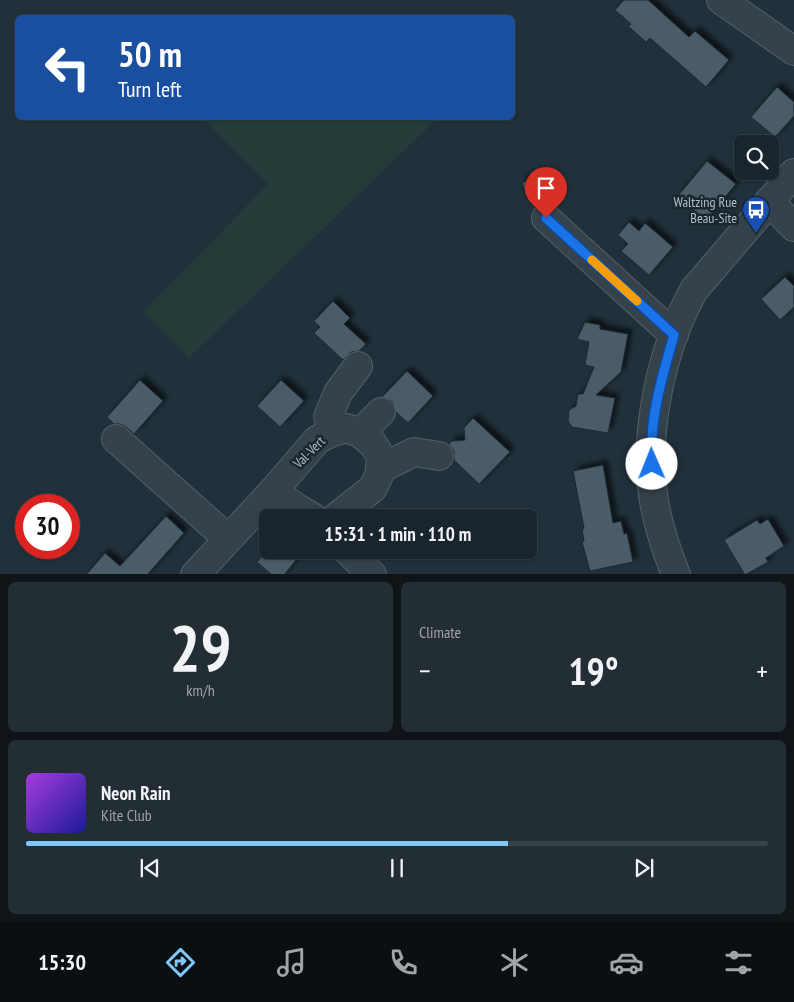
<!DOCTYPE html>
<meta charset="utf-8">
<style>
body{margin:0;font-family:"PT Sans Narrow",sans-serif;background:#222d34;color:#f1f3f6;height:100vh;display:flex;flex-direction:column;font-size:19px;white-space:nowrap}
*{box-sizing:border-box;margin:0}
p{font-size:16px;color:#9fa5a9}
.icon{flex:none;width:28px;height:28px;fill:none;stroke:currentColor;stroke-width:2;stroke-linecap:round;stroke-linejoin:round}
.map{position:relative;height:574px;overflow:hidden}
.side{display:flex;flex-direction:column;gap:8px;padding:8px;background:#0e1418;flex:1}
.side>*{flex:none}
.guide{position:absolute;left:15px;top:15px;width:500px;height:105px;border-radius:8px;box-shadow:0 1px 4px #0004,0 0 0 1px #374248;background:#1a4fa0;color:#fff;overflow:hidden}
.buttons{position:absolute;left:734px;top:135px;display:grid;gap:10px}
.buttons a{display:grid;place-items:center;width:45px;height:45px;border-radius:8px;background:#19252c;box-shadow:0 1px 4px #0004,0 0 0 1px #374248;font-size:25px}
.speed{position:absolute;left:15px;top:494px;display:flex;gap:10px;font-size:25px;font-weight:700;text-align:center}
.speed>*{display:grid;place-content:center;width:65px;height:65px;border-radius:50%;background:#19252c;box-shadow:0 1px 4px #0004,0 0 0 1px #374248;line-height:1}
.speed .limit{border:8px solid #d22;background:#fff;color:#111}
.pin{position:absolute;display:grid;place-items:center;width:42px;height:42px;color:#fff;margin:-51px -21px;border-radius:50% 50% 50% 0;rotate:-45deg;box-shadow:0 0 5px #0007}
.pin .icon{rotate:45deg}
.me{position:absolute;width:55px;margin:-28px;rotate:359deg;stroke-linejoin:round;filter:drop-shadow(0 0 4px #0008)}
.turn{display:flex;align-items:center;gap:18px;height:105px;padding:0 20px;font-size:22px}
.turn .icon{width:65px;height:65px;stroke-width:2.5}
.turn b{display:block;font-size:35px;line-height:42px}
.big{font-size:38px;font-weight:700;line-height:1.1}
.side .tile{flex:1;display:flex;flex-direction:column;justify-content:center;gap:8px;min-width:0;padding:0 18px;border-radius:8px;background:#222d34}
.side .dial{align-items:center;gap:0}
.dial b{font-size:65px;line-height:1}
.song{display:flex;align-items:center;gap:15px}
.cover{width:60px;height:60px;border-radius:8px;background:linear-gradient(135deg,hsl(280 70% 55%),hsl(240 70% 35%))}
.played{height:5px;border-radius:2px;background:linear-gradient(90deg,#80c8fb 65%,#374248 65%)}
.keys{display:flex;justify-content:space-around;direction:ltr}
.heat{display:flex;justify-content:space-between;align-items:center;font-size:28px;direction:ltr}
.side .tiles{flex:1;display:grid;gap:8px;grid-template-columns:1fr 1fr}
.tile:last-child{grid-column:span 2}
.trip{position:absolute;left:259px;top:509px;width:278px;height:50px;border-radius:8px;background:#19252c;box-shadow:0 1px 4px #0004,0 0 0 1px #374248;font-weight:700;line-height:50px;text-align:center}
.tabs{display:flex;height:80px;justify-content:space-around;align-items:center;background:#0a0f12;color:#9fa5a9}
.tabs .icon{width:35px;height:35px}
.tabs .active{color:#80c8fb}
.tabs b{font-size:22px;color:#f1f3f6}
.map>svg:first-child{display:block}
.green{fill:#233c3a}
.building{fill:#4a5b67;stroke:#1c2932;filter:url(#shadow)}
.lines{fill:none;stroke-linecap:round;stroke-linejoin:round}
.minor-casing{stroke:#536069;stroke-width:30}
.minor{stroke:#35424b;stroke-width:28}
.route-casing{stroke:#114b97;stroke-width:12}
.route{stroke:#1a73e8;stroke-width:9}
.slow{stroke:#f59e0b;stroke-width:9}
.labels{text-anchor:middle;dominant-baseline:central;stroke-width:5;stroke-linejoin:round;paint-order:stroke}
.poi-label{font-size:14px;fill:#b0bdc7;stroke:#1a272f;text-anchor:end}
.street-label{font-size:14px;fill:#b0bdc7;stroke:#1a272f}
</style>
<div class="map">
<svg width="794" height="575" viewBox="0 0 794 575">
<defs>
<filter id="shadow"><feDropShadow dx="4.5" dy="-4.5" stdDeviation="2.5" flood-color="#0009"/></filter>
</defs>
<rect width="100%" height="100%" fill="#21313b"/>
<path class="green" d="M202,118H431L435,121L189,358L143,312L268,184Z"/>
<g class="building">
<path d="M624,0H648L689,37L695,31L729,60L706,87L650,38L646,42L628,26L631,24L615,10Z"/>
<path d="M777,87L794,102V116L775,137L751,117Z"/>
<path d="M707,161L736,184L706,220L677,197Z"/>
<path d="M541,178L544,196L532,199L525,194L522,182Z"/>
<path d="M629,222L639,231L645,223L673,247L649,275L621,251L628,244L618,235Z"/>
<path d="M785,277L794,286V307L780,320L761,299Z"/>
<path d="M333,301L350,318L344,324L366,344L359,351L351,352L343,360L314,333L320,327L314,321Z"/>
<path d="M585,322L600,325V329L628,334L621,372L596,395L615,398L608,433L572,427L568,421L569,410L576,406L578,394H583L594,367L585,365L589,342L577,339Z"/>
<path d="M407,371L433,396L408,423L396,412L392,401L382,397Z"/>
<path d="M140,380L163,401L134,434L126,427L120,424H114L107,417Z"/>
<path d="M281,380L304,401L280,427L257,406Z"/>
<path d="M473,418L510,452L479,484L454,460V451L449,444L452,441L465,440L464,428Z"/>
<path d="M603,465L613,523L621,521L624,534L627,533L633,562L590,571L582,542L584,541L582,529L584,528L573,471Z"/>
<path d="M166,516L184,533L147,575H86L105,553L120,566Z"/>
<path d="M768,519L784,546L766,558L768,562L745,575L724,540L757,520L760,524Z"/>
<path d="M268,550H304L284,575H272L257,562Z"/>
</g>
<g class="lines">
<defs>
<g id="minor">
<path d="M721,0L794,51"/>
<path d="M769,201L794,227"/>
<path d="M546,218L674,335"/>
<path d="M332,432L328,417L338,393L358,366"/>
<path d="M360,433L381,412"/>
<path d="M116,439L227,538"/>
<path d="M380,469L414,452L439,456"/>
<path d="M273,491L317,440L332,432L346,428L360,433L373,444L381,457L380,473L373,488L335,518"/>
<path d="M347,550L372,575"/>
<path d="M195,575L273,491L297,508L314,518"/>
<path d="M676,575C667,552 658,526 654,501C643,434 661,349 694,290L794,173"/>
</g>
</defs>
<use href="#minor" class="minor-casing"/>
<use href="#minor" class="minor"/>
</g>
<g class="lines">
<defs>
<path id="route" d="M546,218L674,335C662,377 649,419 652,464"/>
</defs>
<use href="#route" class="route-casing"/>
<use href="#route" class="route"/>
<path class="slow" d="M592,260L637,301"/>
</g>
<defs>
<symbol id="bus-pin" viewBox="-11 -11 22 30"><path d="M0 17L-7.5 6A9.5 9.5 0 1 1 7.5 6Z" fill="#1a4fb4" stroke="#1a272f"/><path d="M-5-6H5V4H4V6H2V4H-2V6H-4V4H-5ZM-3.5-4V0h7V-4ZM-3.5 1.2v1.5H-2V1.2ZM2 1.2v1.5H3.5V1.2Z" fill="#fff"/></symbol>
</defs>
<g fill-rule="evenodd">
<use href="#bus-pin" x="740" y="194" width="32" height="43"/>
</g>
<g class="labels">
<g class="poi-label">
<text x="737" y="202">Waltzing Rue<tspan x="737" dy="16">Beau-Site</tspan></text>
</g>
<g class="street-label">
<text transform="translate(309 452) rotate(-45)">Val-Vert</text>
</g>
</g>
</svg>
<div class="buttons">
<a><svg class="icon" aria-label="search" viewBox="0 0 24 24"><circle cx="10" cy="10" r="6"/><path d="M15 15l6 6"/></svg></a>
</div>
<div class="speed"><div class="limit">30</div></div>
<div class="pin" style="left:546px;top:218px;background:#d93025"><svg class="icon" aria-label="arrive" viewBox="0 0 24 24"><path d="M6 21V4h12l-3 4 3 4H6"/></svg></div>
<svg class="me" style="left:652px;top:464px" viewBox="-20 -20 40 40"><circle r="19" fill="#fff"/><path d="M0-13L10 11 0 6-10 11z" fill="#1a73e8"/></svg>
<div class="trip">15:31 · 1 min · 110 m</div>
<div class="guide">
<div class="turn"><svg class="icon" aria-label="left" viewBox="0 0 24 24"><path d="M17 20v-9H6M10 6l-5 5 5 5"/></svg><div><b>50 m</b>Turn left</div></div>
</div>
</div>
<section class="side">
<div class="tiles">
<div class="tile dial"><b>29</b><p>km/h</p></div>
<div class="tile"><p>Climate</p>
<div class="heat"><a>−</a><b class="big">19°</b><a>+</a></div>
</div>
<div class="tile">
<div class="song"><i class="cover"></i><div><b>Neon Rain</b><p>Kite Club</p></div></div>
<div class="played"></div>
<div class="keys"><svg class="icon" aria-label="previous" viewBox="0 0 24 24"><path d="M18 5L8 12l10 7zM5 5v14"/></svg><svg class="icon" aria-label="pause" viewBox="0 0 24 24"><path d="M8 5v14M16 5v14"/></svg><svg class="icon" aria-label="next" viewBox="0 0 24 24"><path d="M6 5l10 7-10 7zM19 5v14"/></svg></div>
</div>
</div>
</section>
<nav class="tabs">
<b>15:30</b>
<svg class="icon active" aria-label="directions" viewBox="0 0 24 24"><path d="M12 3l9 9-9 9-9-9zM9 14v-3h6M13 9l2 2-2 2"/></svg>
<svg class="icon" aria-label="music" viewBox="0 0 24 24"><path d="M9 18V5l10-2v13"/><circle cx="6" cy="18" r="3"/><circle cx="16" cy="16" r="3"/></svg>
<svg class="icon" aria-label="phone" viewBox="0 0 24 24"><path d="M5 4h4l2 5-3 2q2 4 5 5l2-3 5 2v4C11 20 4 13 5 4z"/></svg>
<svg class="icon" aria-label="climate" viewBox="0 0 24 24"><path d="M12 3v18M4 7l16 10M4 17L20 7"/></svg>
<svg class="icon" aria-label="car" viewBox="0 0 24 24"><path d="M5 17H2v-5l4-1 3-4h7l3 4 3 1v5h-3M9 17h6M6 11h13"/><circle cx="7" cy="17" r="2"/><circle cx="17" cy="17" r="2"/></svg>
<svg class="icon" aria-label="filters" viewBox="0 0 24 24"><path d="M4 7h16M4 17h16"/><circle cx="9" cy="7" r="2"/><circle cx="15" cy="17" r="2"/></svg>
</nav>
